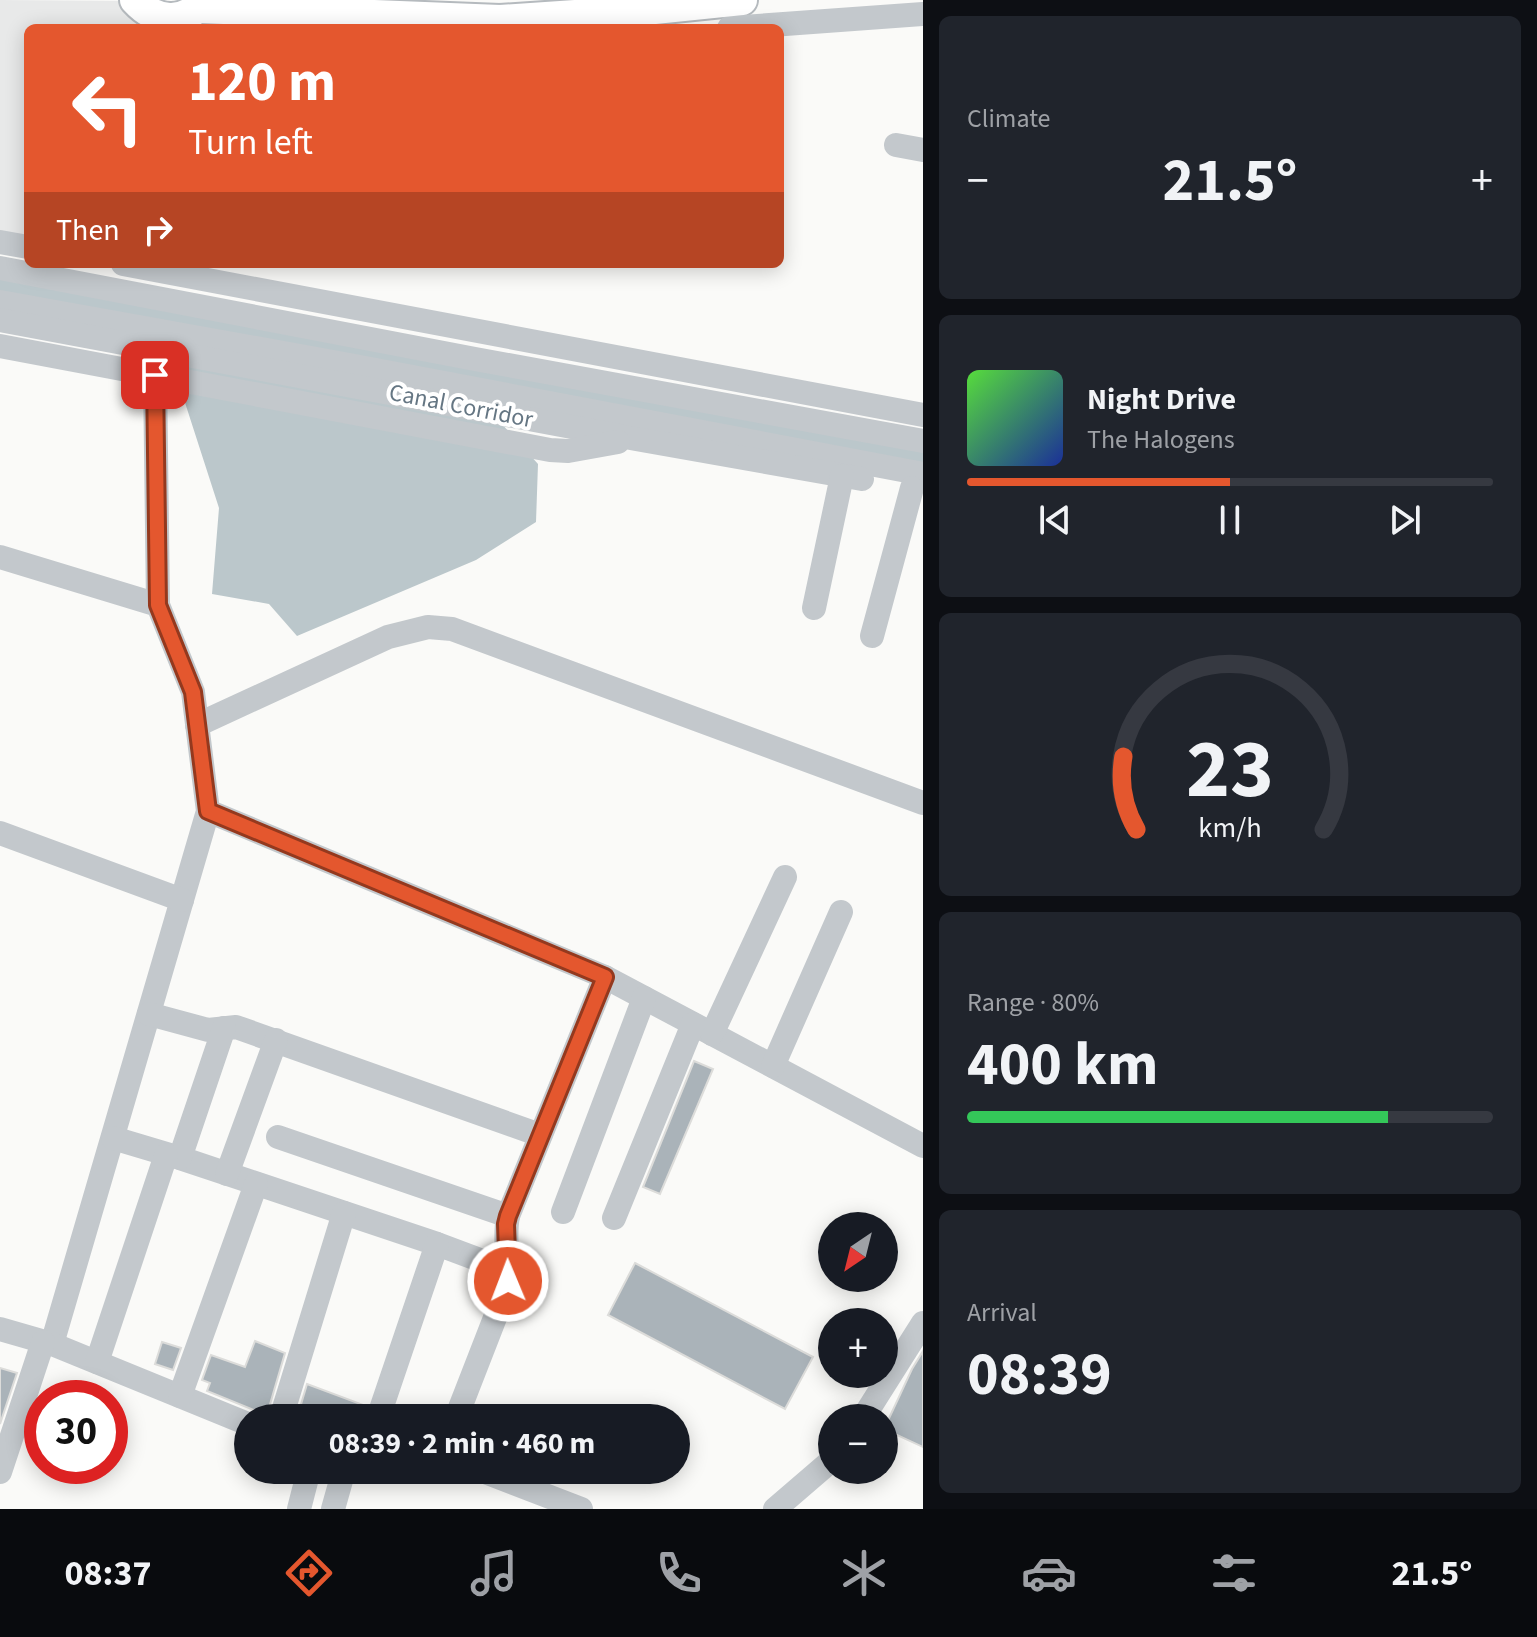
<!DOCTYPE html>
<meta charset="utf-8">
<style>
body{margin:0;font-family:"Source Sans 3",sans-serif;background:#20242c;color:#f1f3f6;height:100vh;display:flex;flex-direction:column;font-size:30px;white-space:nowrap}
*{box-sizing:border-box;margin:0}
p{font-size:26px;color:#9ea1a6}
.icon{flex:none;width:44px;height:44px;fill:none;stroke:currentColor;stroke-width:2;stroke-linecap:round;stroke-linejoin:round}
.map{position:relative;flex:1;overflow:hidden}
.sheet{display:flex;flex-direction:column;gap:16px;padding:16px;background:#0d0f14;width:614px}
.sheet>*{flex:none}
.top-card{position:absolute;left:24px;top:24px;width:760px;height:244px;border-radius:12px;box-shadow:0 4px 20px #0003;background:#e4572e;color:#fff;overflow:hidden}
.needle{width:52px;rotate:215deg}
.fabs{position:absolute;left:818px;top:1212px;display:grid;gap:16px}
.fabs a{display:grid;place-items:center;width:80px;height:80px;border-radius:50%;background:#171b24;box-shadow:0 4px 20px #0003;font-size:40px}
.speed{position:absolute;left:24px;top:1380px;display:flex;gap:16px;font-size:40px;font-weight:700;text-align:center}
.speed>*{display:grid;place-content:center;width:104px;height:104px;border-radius:50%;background:#171b24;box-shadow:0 4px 20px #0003;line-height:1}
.speed .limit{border:12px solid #d22;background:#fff;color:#111}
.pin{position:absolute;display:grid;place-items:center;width:68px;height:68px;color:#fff;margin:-34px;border-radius:16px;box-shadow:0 4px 12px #0006}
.me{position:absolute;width:88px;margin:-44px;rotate:359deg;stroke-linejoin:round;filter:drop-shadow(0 0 6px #0008)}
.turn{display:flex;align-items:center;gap:28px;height:168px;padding:0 32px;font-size:36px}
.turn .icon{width:104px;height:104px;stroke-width:2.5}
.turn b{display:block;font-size:56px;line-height:68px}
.then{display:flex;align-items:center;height:76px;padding:0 32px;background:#0003;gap:16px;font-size:30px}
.big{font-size:60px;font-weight:700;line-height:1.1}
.sheet .tile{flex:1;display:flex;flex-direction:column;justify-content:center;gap:12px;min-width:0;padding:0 28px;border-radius:12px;background:#20242c}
.sheet .dial{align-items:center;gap:0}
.dial svg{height:208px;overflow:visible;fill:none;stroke:#363941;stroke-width:7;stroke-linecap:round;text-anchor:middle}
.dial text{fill:#f1f3f6;stroke:none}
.song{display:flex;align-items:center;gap:24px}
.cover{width:96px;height:96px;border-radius:12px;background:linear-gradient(135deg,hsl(110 70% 55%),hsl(230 70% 35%))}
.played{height:8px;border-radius:4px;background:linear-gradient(90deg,#e4572e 50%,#363941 50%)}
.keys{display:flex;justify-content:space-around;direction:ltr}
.heat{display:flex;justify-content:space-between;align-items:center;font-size:44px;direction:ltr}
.charge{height:12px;border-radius:6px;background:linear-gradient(90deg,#34c759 80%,#363941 0)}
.trip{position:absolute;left:234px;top:1404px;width:456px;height:80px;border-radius:40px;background:#171b24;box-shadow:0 4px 20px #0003;font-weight:700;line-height:80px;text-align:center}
.dock{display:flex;height:128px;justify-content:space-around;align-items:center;background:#090b0e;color:#9ea1a6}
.dock .icon{width:56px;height:56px}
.dock .on{color:#e4572e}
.dock b{font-size:36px;color:#f1f3f6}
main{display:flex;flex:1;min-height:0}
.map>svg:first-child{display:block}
.built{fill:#e8e9e9}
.water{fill:#bbc7cb}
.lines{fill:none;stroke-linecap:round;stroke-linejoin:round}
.canal{stroke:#bbc7cb;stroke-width:18}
.building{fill:#aab3b9;stroke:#dcdcda;stroke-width:2}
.major-casing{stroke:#b5babe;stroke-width:34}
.minor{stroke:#c3c8cc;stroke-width:24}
.major{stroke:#fff;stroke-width:30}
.route-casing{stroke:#94391e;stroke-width:20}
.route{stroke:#e4572e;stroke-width:14}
.labels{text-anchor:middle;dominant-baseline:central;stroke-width:8;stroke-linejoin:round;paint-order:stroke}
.street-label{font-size:24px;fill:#657683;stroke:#fff}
</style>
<main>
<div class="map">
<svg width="923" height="1509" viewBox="0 0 923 1509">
<rect width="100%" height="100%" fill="#fafaf8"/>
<path class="built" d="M0,0L132,1L184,28H28V244L0,239Z"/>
<path class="water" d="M168,350L501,423L538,464L536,522L476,560L297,636L269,604L212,594L219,508Z"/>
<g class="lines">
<path class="canal" d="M0,287L923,457"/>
</g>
<g class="building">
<path d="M694,1061L713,1069L660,1194L643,1187Z"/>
<path d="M635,1263L813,1357L785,1409L608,1315Z"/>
<path d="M255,1341L285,1353L266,1418H261L254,1410L207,1391L210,1383L202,1380L211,1355L245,1367Z"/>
<path d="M162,1342L181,1348L173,1370L155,1364Z"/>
<path d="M923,1351V1447L884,1429L912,1369Z"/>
<path d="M0,1368L17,1373L0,1424Z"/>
<path d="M307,1384L366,1406L363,1418H297Z"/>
</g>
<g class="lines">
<defs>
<g id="major">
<path d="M135,0C155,22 184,26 204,0"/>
<path d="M198,8L500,20L635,11L742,0"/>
</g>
</defs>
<use href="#major" class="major-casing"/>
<g class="minor">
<path d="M729,28L923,14"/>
<path d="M896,145L923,150"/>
<path d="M0,242L28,247"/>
<path d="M123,264L923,415"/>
<path d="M0,268L475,359L923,441"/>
<path d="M0,302L344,364L923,474"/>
<path d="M0,320L636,439L862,479"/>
<path d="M0,346L550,450L568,451L618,442"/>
<path d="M155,375L158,605"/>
<path d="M0,557L158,605L193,692L208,811L52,1344"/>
<path d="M814,608L842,476"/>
<path d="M872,636L912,488"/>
<path d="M197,725L388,637L428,627L452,629L923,803"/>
<path d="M208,811L605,977L923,1146"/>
<path d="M0,833L182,900"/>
<path d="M149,1014L208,1030L236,1027L540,1135"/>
<path d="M712,1034L785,877"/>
<path d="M773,1066L841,912"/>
<path d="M278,1137L508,1216"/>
<path d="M113,1138L180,1158L437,1244L509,1271"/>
<path d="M180,1158L224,1028"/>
<path d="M227,1174L276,1040"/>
<path d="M563,1212L644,998"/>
<path d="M614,1218L693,1024"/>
<path d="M0,1329L52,1344L248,1424"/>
<path d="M97,1362L166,1155"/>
<path d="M180,1396L256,1184"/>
<path d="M281,1418L344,1213"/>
<path d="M378,1418L437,1244"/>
<path d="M456,1418L505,1292C511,1266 503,1241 508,1216L605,977"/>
<path d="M863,1418L923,1323"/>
<path d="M480,1470L581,1509"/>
<path d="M0,1472L43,1342"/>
<path d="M299,1509L309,1470"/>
<path d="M333,1509L344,1470"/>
<path d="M775,1509L832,1460"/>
</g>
<use href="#major" class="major"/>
</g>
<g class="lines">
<defs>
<path id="route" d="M155,375L158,605L193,692L208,811L605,977L508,1216L506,1224L508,1281"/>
</defs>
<use href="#route" class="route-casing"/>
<use href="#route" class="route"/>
</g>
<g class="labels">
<g class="street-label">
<text transform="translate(461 406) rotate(11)">Canal Corridor</text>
</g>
</g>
</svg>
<div class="fabs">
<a><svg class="needle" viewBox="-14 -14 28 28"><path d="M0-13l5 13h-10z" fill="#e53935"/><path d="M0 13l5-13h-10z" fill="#9ea1a6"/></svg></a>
<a>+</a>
<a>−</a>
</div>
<div class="speed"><div class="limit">30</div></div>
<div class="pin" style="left:155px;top:375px;background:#d93025"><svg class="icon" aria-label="arrive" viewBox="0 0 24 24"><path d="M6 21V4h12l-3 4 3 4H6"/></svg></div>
<svg class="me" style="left:508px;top:1281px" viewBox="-20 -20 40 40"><circle r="17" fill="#e4572e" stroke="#fff" stroke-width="3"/><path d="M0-11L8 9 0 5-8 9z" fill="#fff"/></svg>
<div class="trip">08:39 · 2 min · 460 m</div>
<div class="top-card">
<div class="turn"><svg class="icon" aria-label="left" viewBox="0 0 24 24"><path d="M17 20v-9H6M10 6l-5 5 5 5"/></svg><div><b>120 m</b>Turn left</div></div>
<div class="then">Then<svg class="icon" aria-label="right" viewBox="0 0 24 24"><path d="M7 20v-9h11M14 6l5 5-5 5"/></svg></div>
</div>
</div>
<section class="sheet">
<div class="tile"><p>Climate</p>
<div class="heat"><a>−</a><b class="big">21.5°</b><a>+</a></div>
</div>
<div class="tile">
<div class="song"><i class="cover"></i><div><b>Night Drive</b><p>The Halogens</p></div></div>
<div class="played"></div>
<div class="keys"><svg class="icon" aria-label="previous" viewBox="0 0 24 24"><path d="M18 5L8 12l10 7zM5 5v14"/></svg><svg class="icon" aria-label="pause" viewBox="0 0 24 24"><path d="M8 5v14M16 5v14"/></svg><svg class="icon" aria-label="next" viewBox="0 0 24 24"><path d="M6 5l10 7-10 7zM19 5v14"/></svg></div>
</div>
<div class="tile dial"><svg viewBox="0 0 100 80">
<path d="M14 69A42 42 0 1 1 86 69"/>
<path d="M14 69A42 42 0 0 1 9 41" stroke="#e4572e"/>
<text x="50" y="56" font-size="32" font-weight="700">23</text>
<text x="50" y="72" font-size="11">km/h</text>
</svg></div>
<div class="tile"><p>Range · 80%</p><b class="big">400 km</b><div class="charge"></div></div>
<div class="tile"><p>Arrival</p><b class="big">08:39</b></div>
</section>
</main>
<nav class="dock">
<b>08:37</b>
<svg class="icon on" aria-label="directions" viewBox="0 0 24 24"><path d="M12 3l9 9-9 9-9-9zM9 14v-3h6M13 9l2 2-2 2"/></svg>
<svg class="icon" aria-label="music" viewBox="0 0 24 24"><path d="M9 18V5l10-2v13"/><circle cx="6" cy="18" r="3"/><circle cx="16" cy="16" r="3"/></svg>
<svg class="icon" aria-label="phone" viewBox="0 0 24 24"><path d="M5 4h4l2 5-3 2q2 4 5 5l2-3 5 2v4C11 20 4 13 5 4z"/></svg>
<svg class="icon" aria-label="climate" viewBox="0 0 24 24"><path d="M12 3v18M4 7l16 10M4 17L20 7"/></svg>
<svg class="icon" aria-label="car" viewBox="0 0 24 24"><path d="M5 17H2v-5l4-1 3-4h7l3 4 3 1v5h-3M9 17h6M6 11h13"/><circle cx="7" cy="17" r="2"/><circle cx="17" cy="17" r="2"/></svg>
<svg class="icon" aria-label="filters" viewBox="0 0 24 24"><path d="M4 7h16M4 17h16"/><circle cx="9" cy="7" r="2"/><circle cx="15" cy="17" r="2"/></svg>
<b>21.5°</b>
</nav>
